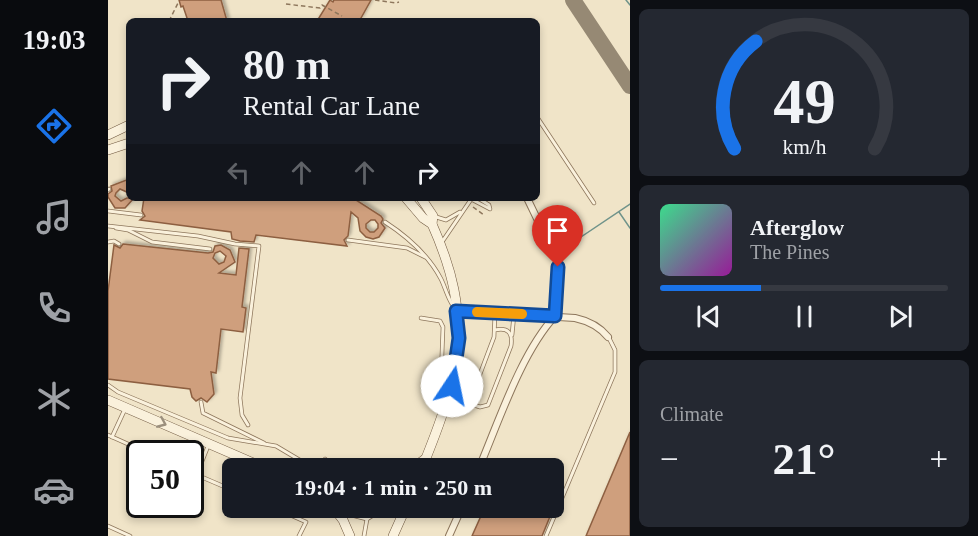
<!DOCTYPE html>
<meta charset="utf-8">
<style>
body{margin:0;font-family:Georgia,serif;background:#242831;color:#f1f3f6;height:100vh;display:flex;flex-direction:column;font-size:22px;white-space:nowrap}
*{box-sizing:border-box;margin:0}
p{font-size:20px;color:#9ea1a6}
.icon{flex:none;width:33px;height:33px;fill:none;stroke:currentColor;stroke-width:2;stroke-linecap:round;stroke-linejoin:round}
.map{position:relative;flex:1;overflow:hidden}
.sheet{display:flex;flex-direction:column;gap:9px;padding:9px;background:#0d0f14;width:348px}
.sheet>*{flex:none}
.hud{position:absolute;left:18px;top:18px;width:414px;height:183px;border-radius:9px;box-shadow:0 3px 9px #0003;background:#171b24;color:#f1f3f6;overflow:hidden}
.speed{position:absolute;left:18px;top:440px;display:flex;gap:12px;font-size:30px;font-weight:700;text-align:center}
.speed>*{display:grid;place-content:center;width:78px;height:78px;border-radius:50%;background:#171b24;box-shadow:0 3px 9px #0003;line-height:1}
.speed .limit{border:3px solid #111;border-radius:9px;background:#fff;color:#111}
.pin{position:absolute;display:grid;place-items:center;width:51px;height:51px;color:#fff;margin:-62px -26px;border-radius:50% 50% 50% 0;rotate:-45deg;box-shadow:0 0 6px #0007}
.pin .icon{rotate:45deg}
.me{position:absolute;width:66px;margin:-33px;rotate:11deg;stroke-linejoin:round;filter:drop-shadow(0 0 4px #0008)}
.turn{display:flex;align-items:center;gap:21px;height:126px;padding:0 18px;font-size:27px}
.turn .icon{width:78px;height:78px;stroke-width:2.5}
.turn b{display:block;font-size:42px;line-height:51px}
.lanes{display:flex;align-items:center;height:57px;padding:0 18px;background:#0003;justify-content:center;gap:30px;direction:ltr}
.lanes .off{opacity:.35}
.big{font-size:45px;font-weight:800;line-height:1.1}
.sheet .widget{flex:1;display:flex;flex-direction:column;justify-content:center;gap:9px;min-width:0;padding:0 21px;border-radius:9px;background:#242831}
.sheet .dial{align-items:center;gap:0}
.dial svg{height:156px;overflow:visible;fill:none;stroke:#363941;stroke-width:7;stroke-linecap:round;text-anchor:middle}
.dial text{fill:#f1f3f6;stroke:none}
.song{display:flex;align-items:center;gap:18px}
.cover{width:72px;height:72px;border-radius:9px;background:linear-gradient(135deg,hsl(150 70% 55%),hsl(300 70% 35%))}
.played{height:6px;border-radius:3px;background:linear-gradient(90deg,#1a73e8 35%,#363941 35%)}
.keys{display:flex;justify-content:space-around;direction:ltr}
.heat{display:flex;justify-content:space-between;align-items:center;font-size:33px;direction:ltr}
.trip{position:absolute;left:114px;top:458px;width:342px;height:60px;border-radius:9px;background:#171b24;box-shadow:0 3px 9px #0003;font-weight:800;line-height:60px;text-align:center}
main{display:flex;flex:1;min-height:0}
.menu{display:flex;flex-direction:column;width:108px;justify-content:space-around;align-items:center;background:#090b0e;color:#9ea1a6}
.menu .icon{width:42px;height:42px}
.menu .current{color:#1a73e8}
.menu b{font-size:27px;color:#f1f3f6}
.map>svg:first-child{display:block}
.lines{fill:none;stroke-linecap:round;stroke-linejoin:round}
.stream{stroke:#6f938a;stroke-width:1.5}
.taxiway{stroke:#968974;stroke-width:16}
.building{fill:#cf9f7d;stroke:#8d5f41;stroke-width:1.5;fill-rule:evenodd;filter:url(#shadow)}
.service-casing{stroke:#8d765c;stroke-width:4.5}
.minor-casing{stroke:#8d765c;stroke-width:8}
.secondary-casing{stroke:#6f573f;stroke-width:10}
.path{stroke:#8d765c;stroke-width:1.5;stroke-dasharray:4.5 3;stroke-linecap:butt}
.service{stroke:#faf1dc;stroke-width:3}
.minor{stroke:#faf1dc;stroke-width:6}
.secondary{stroke:#faf1dc;stroke-width:9}
.oneway{stroke:#9c907e}
.route-casing{stroke:#114b97;stroke-width:15}
.route{stroke:#1a73e8;stroke-width:10}
.slow{stroke:#f59e0b;stroke-width:10}
</style>
<main>
<nav class="menu">
<b>19:03</b>
<svg class="icon current" aria-label="directions" viewBox="0 0 24 24"><path d="M12 3l9 9-9 9-9-9zM9 14v-3h6M13 9l2 2-2 2"/></svg>
<svg class="icon" aria-label="music" viewBox="0 0 24 24"><path d="M9 18V5l10-2v13"/><circle cx="6" cy="18" r="3"/><circle cx="16" cy="16" r="3"/></svg>
<svg class="icon" aria-label="phone" viewBox="0 0 24 24"><path d="M5 4h4l2 5-3 2q2 4 5 5l2-3 5 2v4C11 20 4 13 5 4z"/></svg>
<svg class="icon" aria-label="climate" viewBox="0 0 24 24"><path d="M12 3v18M4 7l16 10M4 17L20 7"/></svg>
<svg class="icon" aria-label="car" viewBox="0 0 24 24"><path d="M5 17H2v-5l4-1 3-4h7l3 4 3 1v5h-3M9 17h6M6 11h13"/><circle cx="7" cy="17" r="2"/><circle cx="17" cy="17" r="2"/></svg>
</nav>
<div class="map">
<svg width="522" height="536" viewBox="0 0 522 536">
<defs>
<filter id="shadow"><feDropShadow dx="2.5" dy="-2.5" stdDeviation="1.5" flood-color="#0004"/></filter>
</defs>
<rect width="100%" height="100%" fill="#f0e4c8"/>
<g class="lines">
<g class="stream">
<path d="M518,0L522,5"/>
<path d="M511,212L522,228"/>
<path d="M458,247L522,204"/>
</g>
<path class="taxiway" d="M465,0L522,86"/>
</g>
<g class="building">
<path d="M71,0H113L119,21H80L75,6L73,7Z"/>
<path d="M222,0L225,2L226,0H263L253,18L249,21H209Z"/>
<path d="M21,179V193L12,189L8,193L7,196L13,201L19,198H26L17,208H7L0,197V194L4,191L3,186Z"/>
<path d="M36,198H245L273,216L275,219L273,223L277,228L271,237L265,239L258,237L252,231L250,218L243,212L240,236L236,240L239,246L148,235L146,242L132,241L124,239L123,232L32,220L37,216L34,211ZM263,220H267L270,224V228L266,232H262L258,228V224Z"/>
<path d="M15,244L100,253L105,252L107,246L113,245L122,250L127,262L111,273L128,275L131,248L141,249L134,307L138,308L135,332L113,329L108,373L103,372L106,394L99,402L93,398L88,401L84,397L82,389L0,379V291L6,245L12,248ZM112,251L118,256L116,262L111,264L105,258L107,253Z"/>
<path d="M522,432V536H478Z"/>
<path d="M377,507H442L445,509L434,536H364Z"/>
</g>
<g class="lines">
<defs>
<g id="service">
<path d="M429,117L486,203"/>
<path d="M0,190L1,189"/>
<path d="M363,199L382,209L381,205L370,198"/>
<path d="M0,211L33,215"/>
<path d="M325,216L338,220L352,212"/>
<path d="M277,222C300,237 320,254 333,279C337,287 339,296 344,304"/>
<path d="M0,226L90,236L127,244L151,246L132,398L134,415L140,425"/>
<path d="M8,228L20,230L44,242L102,249"/>
<path d="M240,240L299,248L317,257"/>
<path d="M0,242L6,241L11,244"/>
<path d="M334,242L364,198"/>
<path d="M387,313L386,337L363,398L366,405L372,407L380,405L403,346C405,333 400,327 387,330"/>
<path d="M313,318L332,321L335,327L332,407"/>
<path d="M404,335L406,314"/>
<path d="M0,385L10,392L120,438L168,446L205,468"/>
<path d="M93,402L95,413L156,443"/>
<path d="M0,435L40,453"/>
<path d="M4,437L17,409"/>
<path d="M130,458L133,468"/>
<path d="M214,468L217,459"/>
<path d="M300,468L315,457"/>
<path d="M82,472L124,490"/>
<path d="M89,474L100,446"/>
<path d="M164,507L198,522L191,536"/>
<path d="M241,507L247,516L259,519L267,514L271,507"/>
<path d="M182,515L185,507"/>
<path d="M0,526L22,536"/>
<path d="M256,536L259,519"/>
<path d="M438,536L507,372V350L501,338"/>
</g>
<g id="minor">
<path d="M419,198L449,260L451,274L447,316"/>
<path d="M348,311L467,318C481,321 491,326 500,337"/>
<path d="M371,468C391,421 413,353 447,316"/>
<path d="M341,536L354,507"/>
</g>
<g id="secondary">
<path d="M0,135L21,125"/>
<path d="M0,150L21,143"/>
<path d="M298,198L315,218L324,224"/>
<path d="M313,198L325,216L324,224C367,320 352,375 314,468"/>
<path d="M0,400L157,468"/>
<path d="M225,507L235,520L242,536"/>
<path d="M285,536L298,507"/>
</g>
</defs>
<use href="#service" class="service-casing"/>
<use href="#minor" class="minor-casing"/>
<use href="#secondary" class="secondary-casing"/>
<g class="path">
<path d="M267,0L288,3L291,2"/>
<path d="M178,4L212,8L214,5L234,16"/>
<path d="M250,20L251,21"/>
<path d="M61,21L71,1"/>
<path d="M365,207L376,215"/>
</g>
<use href="#service" class="service"/>
<use href="#minor" class="minor"/>
<use href="#secondary" class="secondary"/>
</g>
<defs><path id="oneway-chevron" d="M-2-3.5L2.5 0L-2 3.5" fill="none" stroke-width="1.6" stroke-linecap="round" stroke-linejoin="round" transform="scale(1.5)"/></defs>
<use class="oneway" href="#oneway-chevron" transform="translate(54 423) rotate(23)"/>
<g class="lines">
<defs>
<path id="route" d="M344,386L351,338L348,311L447,316L450,267"/>
</defs>
<use href="#route" class="route-casing"/>
<use href="#route" class="route"/>
<path class="slow" d="M369,312L414,314"/>
</g>
</svg>
<div class="speed"><div class="limit">50</div></div>
<div class="pin" style="left:450px;top:267px;background:#d93025"><svg class="icon" aria-label="arrive" viewBox="0 0 24 24"><path d="M6 21V4h12l-3 4 3 4H6"/></svg></div>
<svg class="me" style="left:344px;top:386px" viewBox="-20 -20 40 40"><circle r="19" fill="#fff"/><path d="M0-13L10 11 0 6-10 11z" fill="#1a73e8"/></svg>
<div class="trip">19:04 · 1 min · 250 m</div>
<div class="hud">
<div class="turn"><svg class="icon" aria-label="right" viewBox="0 0 24 24"><path d="M7 20v-9h11M14 6l5 5-5 5"/></svg><div><b>80 m</b>Rental Car Lane</div></div>
<div class="lanes"><svg class="icon off" aria-label="left" viewBox="0 0 24 24"><path d="M17 20v-9H6M10 6l-5 5 5 5"/></svg><svg class="icon off" aria-label="ahead" viewBox="0 0 24 24"><path d="M12 20V5M6 11l6-6 6 6"/></svg><svg class="icon off" aria-label="ahead" viewBox="0 0 24 24"><path d="M12 20V5M6 11l6-6 6 6"/></svg><svg class="icon" aria-label="right" viewBox="0 0 24 24"><path d="M7 20v-9h11M14 6l5 5-5 5"/></svg></div>
</div>
</div>
<section class="sheet">
<div class="widget dial"><svg viewBox="0 0 100 80">
<path d="M14 69A42 42 0 1 1 86 69"/>
<path d="M14 69A42 42 0 0 1 25 14" stroke="#1a73e8"/>
<text x="50" y="56" font-size="32" font-weight="700">49</text>
<text x="50" y="72" font-size="11">km/h</text>
</svg></div>
<div class="widget">
<div class="song"><i class="cover"></i><div><b>Afterglow</b><p>The Pines</p></div></div>
<div class="played"></div>
<div class="keys"><svg class="icon" aria-label="previous" viewBox="0 0 24 24"><path d="M18 5L8 12l10 7zM5 5v14"/></svg><svg class="icon" aria-label="pause" viewBox="0 0 24 24"><path d="M8 5v14M16 5v14"/></svg><svg class="icon" aria-label="next" viewBox="0 0 24 24"><path d="M6 5l10 7-10 7zM19 5v14"/></svg></div>
</div>
<div class="widget"><p>Climate</p>
<div class="heat"><a>−</a><b class="big">21°</b><a>+</a></div>
</div>
</section>
</main>
